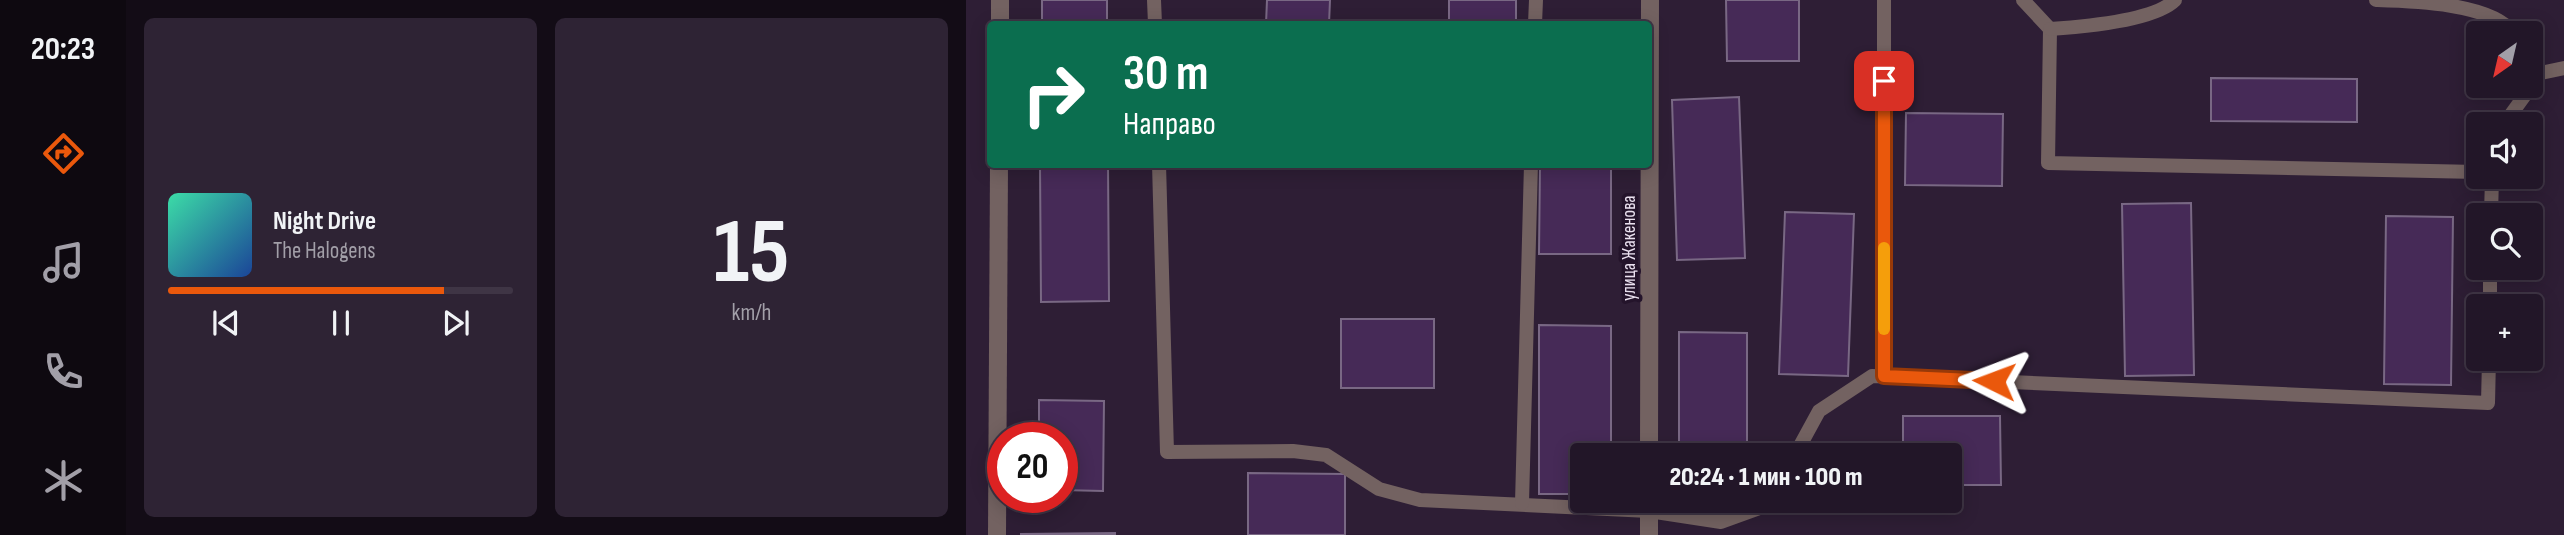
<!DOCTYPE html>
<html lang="ru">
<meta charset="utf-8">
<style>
body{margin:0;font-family:"Sofia Sans Condensed",sans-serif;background:#2e2334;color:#f1f3f6;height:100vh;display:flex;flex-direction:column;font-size:26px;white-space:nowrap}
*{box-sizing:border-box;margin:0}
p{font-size:23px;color:#a29fa8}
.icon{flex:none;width:38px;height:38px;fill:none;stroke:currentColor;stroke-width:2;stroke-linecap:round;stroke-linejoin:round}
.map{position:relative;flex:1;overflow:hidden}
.drawer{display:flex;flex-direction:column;gap:18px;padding:18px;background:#130c16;width:840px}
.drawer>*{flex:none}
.top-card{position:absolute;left:21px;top:21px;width:665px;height:147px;border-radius:7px;box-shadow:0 4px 18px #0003,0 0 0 2px #3f3545;background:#0b6e4f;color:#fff;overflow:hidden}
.needle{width:46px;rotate:214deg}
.controls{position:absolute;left:1500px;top:21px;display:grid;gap:14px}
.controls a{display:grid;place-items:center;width:77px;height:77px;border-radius:7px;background:#221628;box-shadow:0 4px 18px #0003,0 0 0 2px #3f3545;font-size:35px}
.speed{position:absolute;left:21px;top:422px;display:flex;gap:14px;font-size:35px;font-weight:700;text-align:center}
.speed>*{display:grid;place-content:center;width:91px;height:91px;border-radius:50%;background:#221628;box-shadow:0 4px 18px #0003,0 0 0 2px #3f3545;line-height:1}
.speed .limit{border:10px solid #d22;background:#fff;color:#111}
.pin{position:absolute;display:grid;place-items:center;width:60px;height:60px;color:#fff;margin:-30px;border-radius:14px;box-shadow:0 4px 10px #0006}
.me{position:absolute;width:77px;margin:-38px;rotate:273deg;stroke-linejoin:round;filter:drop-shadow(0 0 5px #0008)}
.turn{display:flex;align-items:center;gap:24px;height:147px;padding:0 21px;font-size:32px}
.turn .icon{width:91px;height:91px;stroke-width:2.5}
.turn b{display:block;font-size:49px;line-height:60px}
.drawer .tile{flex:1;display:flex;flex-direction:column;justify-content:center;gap:10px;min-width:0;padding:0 24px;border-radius:10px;background:#2e2334}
.drawer .dial{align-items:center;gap:0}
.dial b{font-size:91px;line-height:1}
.song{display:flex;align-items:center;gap:21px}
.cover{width:84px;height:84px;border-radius:10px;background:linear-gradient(135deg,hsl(160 70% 55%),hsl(220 70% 35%))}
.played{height:7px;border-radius:4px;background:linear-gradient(90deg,#ea580c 80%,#3f3545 80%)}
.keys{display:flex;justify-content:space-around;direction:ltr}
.drawer .tiles{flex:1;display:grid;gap:18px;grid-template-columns:repeat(2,1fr)}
.trip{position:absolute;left:604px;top:443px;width:392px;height:70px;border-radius:7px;background:#221628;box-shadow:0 4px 18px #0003,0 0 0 2px #3f3545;font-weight:800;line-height:70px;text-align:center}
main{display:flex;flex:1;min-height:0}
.tab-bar{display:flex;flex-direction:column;width:126px;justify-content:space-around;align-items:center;background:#0e0910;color:#a29fa8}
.tab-bar .icon{width:49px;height:49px}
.tab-bar .on{color:#ea580c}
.tab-bar b{font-size:32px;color:#f1f3f6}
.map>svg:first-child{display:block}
.building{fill:#462a57;stroke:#796884;stroke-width:2}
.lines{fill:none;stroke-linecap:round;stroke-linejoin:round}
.service{stroke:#736261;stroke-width:14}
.minor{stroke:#736261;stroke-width:18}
.route-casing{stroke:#983908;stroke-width:18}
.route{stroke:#ea580c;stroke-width:12}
.slow{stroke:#f59e0b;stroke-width:12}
.labels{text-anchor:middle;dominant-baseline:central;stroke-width:7;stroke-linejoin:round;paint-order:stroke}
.street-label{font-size:19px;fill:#eae0ef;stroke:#24142b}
</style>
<main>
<nav class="tab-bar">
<b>20:23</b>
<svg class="icon on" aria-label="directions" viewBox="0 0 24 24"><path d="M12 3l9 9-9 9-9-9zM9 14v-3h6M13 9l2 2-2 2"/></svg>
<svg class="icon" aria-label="music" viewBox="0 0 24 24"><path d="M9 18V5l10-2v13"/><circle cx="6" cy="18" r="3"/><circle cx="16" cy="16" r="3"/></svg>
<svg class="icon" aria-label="phone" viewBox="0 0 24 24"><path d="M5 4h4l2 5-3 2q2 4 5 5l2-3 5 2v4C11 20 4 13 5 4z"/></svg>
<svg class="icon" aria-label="climate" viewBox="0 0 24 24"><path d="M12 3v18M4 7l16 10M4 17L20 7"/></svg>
</nav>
<section class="drawer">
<div class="tiles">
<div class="tile">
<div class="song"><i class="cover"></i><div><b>Night Drive</b><p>The Halogens</p></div></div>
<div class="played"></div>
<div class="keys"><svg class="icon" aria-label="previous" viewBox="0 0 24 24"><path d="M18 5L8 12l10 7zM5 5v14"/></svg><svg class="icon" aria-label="pause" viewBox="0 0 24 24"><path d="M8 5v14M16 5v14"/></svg><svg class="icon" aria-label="next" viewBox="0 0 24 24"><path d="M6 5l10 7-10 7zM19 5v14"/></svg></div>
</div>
<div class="tile dial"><b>15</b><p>km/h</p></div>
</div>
</section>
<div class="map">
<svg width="1598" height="535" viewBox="0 0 1598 535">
<rect width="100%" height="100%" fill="#2e1e35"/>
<g class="building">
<rect x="76" y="0" width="65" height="24"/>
<path d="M301,0H364L363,24H300Z"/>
<rect x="483" y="0" width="67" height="24"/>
<path d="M760,0H833V61H761Z"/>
<path d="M1245,78L1391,79V122L1245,121Z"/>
<path d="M773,97L779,258L711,260L706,100Z"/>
<path d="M940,113L1037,114L1036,186L939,185Z"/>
<path d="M74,164H142L143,301L75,302Z"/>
<path d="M574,164H645V254H573Z"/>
<path d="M1225,203L1228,375L1159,376L1156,204Z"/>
<path d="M819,212L888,214L882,376L813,374Z"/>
<path d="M1420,216L1487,217L1485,385L1418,384Z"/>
<rect x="375" y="319" width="93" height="69"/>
<path d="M573,325L645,326V455H616V494H573Z"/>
<path d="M713,332L781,333V455H713Z"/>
<path d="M73,400L138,401L137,491L96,490V438H73Z"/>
<path d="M937,416H1034L1035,485H984V455H937Z"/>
<path d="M282,473L379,474V535H282Z"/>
<path d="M149,533V535H55V534Z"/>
</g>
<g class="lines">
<g class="service">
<path d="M188,0L189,24"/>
<path d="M1057,0L1084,29L1082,163L1512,172"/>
<path d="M1410,0C1445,1 1526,3 1547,33"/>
<path d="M569,24L570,0"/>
<path d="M1084,29C1114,27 1188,21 1209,0"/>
<path d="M1564,58L1575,73"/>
<path d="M1538,124L1575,73L1598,68"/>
<path d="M193,164L201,452L327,451L360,455L413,489L454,500L683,511L755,522L802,505L804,500"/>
<path d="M1525,215L1526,177"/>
<path d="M1524,306V268"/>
<path d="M918,376V0"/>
<path d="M829,455L853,411L906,376L1522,403L1523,359"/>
<path d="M556,503L565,164"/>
</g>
<g class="minor">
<path d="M34,24V0"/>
<path d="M683,455L684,0"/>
<path d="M683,500V535"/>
<path d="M31,535L33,164"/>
</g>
</g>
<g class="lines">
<defs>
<path id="route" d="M918,81V376L1028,381"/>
</defs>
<use href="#route" class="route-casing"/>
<use href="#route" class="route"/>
<path class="slow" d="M918,329V248"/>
</g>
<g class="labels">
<g class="street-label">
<text transform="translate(663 248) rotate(-90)">улица Жакенова</text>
</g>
</g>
</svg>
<div class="controls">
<a><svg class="needle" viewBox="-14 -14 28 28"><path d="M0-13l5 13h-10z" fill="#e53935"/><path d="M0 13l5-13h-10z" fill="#a29fa8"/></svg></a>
<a><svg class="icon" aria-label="sound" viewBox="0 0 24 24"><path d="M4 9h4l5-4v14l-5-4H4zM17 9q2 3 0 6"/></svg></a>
<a><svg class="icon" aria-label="search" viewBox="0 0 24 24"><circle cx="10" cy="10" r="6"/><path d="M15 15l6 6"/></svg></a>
<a>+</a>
</div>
<div class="speed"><div class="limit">20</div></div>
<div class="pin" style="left:918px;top:81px;background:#d93025"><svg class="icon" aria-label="arrive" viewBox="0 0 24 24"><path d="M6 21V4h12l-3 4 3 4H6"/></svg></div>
<svg class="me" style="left:1028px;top:381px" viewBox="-20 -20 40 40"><path d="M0-17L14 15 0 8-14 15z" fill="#ea580c" stroke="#fff" stroke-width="4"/></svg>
<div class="trip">20:24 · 1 мин · 100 m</div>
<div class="top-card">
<div class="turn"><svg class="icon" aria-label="right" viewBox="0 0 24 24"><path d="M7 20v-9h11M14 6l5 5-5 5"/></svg><div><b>30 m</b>Направо</div></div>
</div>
</div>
</main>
